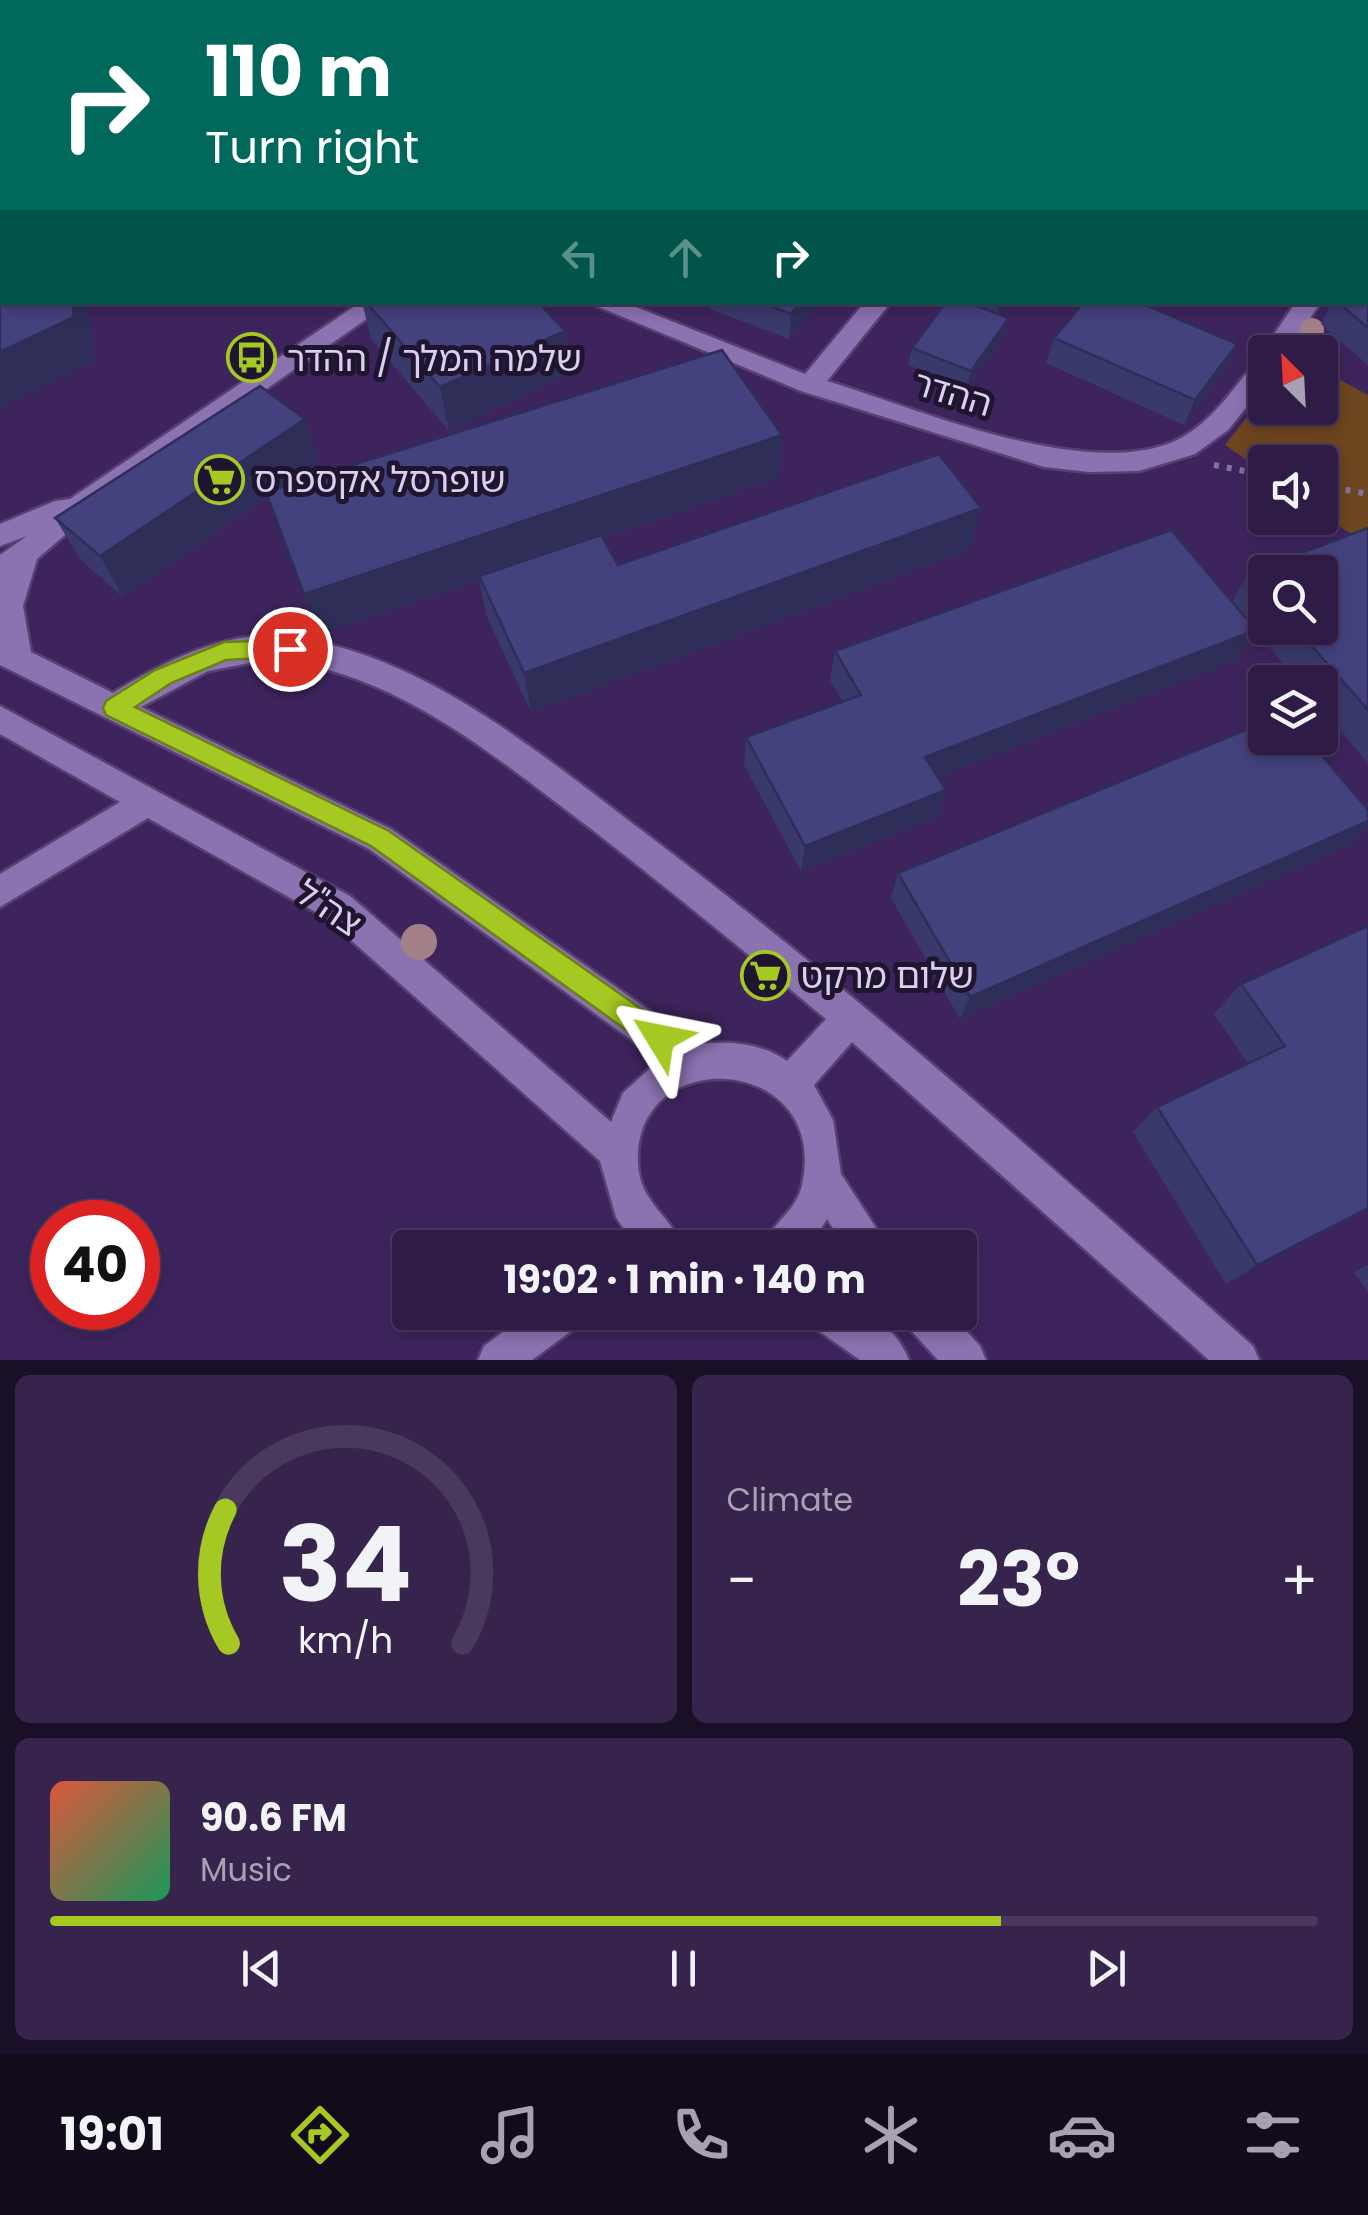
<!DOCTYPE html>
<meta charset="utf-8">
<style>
body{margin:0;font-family:Poppins,"Noto Sans Hebrew",sans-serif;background:#36244d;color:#f1f3f6;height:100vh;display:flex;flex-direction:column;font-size:38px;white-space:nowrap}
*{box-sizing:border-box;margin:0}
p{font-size:32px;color:#a7a1b3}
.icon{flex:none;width:55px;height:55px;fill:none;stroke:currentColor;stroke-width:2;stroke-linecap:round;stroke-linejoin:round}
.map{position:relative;height:1360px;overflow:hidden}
.drawer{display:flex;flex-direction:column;gap:15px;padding:15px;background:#190f26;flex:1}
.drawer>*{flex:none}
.hud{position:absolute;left:0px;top:0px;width:1370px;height:305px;box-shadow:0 5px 15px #0003,0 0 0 2px #49395f;background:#00695c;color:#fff;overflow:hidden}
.needle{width:65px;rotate:336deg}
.fabs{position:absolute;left:1248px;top:335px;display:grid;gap:20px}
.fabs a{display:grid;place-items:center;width:90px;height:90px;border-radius:10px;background:#2e1b46;box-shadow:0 5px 15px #0003,0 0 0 2px #49395f;font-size:50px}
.speed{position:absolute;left:30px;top:1200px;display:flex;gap:20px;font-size:50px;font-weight:700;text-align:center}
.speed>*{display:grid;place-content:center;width:130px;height:130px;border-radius:50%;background:#2e1b46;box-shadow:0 5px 15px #0003,0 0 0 2px #49395f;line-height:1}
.speed .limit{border:15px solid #d22;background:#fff;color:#111}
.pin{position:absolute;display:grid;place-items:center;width:85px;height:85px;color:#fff;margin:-42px;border:5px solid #fff;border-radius:50%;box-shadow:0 2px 10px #0007}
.me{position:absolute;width:110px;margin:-55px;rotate:305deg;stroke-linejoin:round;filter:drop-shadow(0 0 8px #0008)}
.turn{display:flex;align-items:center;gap:35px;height:210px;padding:0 40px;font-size:45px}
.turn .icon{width:130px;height:130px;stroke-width:2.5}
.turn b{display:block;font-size:70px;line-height:85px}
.lanes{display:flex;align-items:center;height:95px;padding:0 40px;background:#0003;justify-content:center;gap:50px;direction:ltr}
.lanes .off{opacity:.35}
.big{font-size:75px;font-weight:700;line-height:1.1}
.drawer .card{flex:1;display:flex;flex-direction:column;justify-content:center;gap:15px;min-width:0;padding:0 35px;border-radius:15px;background:#36244d}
.drawer .dial{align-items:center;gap:0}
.dial svg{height:260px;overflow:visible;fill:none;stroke:#49395f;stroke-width:7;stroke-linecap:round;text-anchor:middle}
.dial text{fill:#f1f3f6;stroke:none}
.song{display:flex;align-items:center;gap:30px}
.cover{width:120px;height:120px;border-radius:15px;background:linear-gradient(135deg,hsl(10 70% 55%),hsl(150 70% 35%))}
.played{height:10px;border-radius:5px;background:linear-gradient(90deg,#a5c823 75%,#49395f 75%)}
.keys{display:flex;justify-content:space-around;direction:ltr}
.heat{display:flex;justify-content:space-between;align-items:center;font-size:55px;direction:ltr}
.drawer .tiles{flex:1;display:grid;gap:15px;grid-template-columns:1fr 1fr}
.card:last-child{grid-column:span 2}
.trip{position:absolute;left:392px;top:1230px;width:585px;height:100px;border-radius:10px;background:#2e1b46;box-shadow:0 5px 15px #0003,0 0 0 2px #49395f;font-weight:700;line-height:100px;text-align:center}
.tabs{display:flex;height:160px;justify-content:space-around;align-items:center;background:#120b1c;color:#a7a1b3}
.tabs .icon{width:70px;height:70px}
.tabs .on{color:#a5c823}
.tabs b{font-size:45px;color:#f1f3f6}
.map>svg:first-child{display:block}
.green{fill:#6d451f}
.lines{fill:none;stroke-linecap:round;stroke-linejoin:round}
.minor-casing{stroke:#584072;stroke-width:5}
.path{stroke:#846f9f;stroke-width:6;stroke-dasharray:5 8;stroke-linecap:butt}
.minor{fill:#8b72b1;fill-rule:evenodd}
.tree{fill:#a38086}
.wall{fill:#3a396c;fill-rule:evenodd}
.shaded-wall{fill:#2f2e58}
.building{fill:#43427e;stroke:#2f2e58;stroke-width:2.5}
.route{fill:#a5c823;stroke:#6b8217;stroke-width:2.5}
.labels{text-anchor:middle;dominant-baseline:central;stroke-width:10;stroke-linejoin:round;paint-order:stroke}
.poi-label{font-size:35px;fill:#dbcef1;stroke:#20152e;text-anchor:start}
.street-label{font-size:35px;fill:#dbcef1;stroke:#20152e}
</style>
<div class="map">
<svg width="1368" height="1360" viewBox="0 0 1368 1360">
<rect width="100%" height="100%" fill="#3e245d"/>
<path class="green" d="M1320,369L1368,395V546L1320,512V462H1265V473L1225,445L1265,394V408H1320Z"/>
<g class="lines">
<defs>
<g id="minor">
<path d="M361,302H391L101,504L37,559L23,606L31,652L113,693C165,661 227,629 290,637C425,654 544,757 649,836C860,995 1055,1170 1253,1346L1259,1360H1209L852,1042L814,1085L833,1120L841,1174L889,1248H846L827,1219L809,1248H761C771,1224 796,1212 802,1185C831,1054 633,1041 638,1163C639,1202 671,1216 684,1248H636L616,1217L600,1161L326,918L148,818L0,907V874L120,802L0,734V706L350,896L611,1122L623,1093L659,1060L369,849L0,665V555L27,536L0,546V524L55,501L70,499ZM265,660C389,665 495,757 590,828C670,890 748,954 826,1019L787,1061C759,1042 729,1041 697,1044L391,829L141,707L208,671Z"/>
<path d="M587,302H623L805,374L865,302H891L827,381C919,409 1084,481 1175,441C1210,425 1233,389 1256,361L1265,358V384L1228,430L1195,454L1139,471L1089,472L1044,467L801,391Z"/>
<path d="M1296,302H1321L1287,352H1265V358L1262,352Z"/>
<path d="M530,1312H584L578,1326L532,1360H478L484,1346Z"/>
<path d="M806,1312C852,1312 889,1311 909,1360H860L812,1326Z"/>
<path d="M901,1312H949L980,1346L986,1360H938L907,1326Z"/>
</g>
</defs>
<use href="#minor" class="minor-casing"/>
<g class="path">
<path d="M1214,465L1265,475"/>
<path d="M1320,485L1368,494"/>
</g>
<use href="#minor" class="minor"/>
</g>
<g class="tree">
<circle cx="1312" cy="330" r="12"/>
<circle cx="419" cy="942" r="18"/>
</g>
<g class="wall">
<path d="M0,0H117L116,2H2V302H88L95,361L0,408Z"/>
<path d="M1286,0H1368V32V2H1285Z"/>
<path d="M1368,286V365L1321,324L1332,302H1368Z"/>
<path d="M362,302H538L565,331L569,375L449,431L371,339Z"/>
<path d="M710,302H819L789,339L710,309Z"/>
<path d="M946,302H1010L1000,315L1004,336L967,388L908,365L912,348Z"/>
<path d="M1054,338L1226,369L1184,425L1046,363Z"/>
<path d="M305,419L318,462L283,487L782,435L778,478L603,538L618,565L970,550L531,712L487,617L479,580L319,634L268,497L123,597L80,559L55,518Z"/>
<path d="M1368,528V763L1320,707V682H1299L1255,631L1239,659L938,777L946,790L938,817L801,871L744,765L746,737L843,702L830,680L835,651L1232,602L1248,573ZM1265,572L1320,628H1265Z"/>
<path d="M1368,810V826L1352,844L960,1019L891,898L898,873Z"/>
<path d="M1368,926V1210L1226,1284L1133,1132L1157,1107L1248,1063L1214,1014L1241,984Z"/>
<path d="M1368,1265V1292L1354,1272Z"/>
</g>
<g class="shaded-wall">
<path d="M88,0H117L116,2H88Z"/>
<path d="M492,0H521V2H478Z"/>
<path d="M978,0H1004L1003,2H972Z"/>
<path d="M2,20V67H0V21Z"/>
<path d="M72,302H88L95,361L0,408V352Z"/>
<path d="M800,302H819L789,339L791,314Z"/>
<path d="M1000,302H1010L995,320Z"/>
<path d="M1009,318L1004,336L967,388L971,371Z"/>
<path d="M565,331L569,375L449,431L440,387Z"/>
<path d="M1237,344L1226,369L1184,425L1195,400Z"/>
<path d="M305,419L318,462L123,597L100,556Z"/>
<path d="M782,435L778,478L319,634L304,594Z"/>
<path d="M981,508L970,550L531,712L524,673Z"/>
<path d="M1256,630L1239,659L918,785L925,757Z"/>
<path d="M946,790L938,817L801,871L805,846Z"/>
<path d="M1368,821V826L1352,844L960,1019L970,997Z"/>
<path d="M1368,1208V1210L1226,1284L1257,1265Z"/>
</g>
<g class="building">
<path d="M0,0H88V2H2V20L0,21Z"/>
<path d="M382,0H492L478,2H383Z"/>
<path d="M871,0H978L972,2H864Z"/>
<path d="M1312,0H1368V8V2H1314Z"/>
<rect x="0" y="44" width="2" height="72"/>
<rect x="0" y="133" width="2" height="81"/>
<path d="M2,257V302H72L74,317L0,352V258Z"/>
<path d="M1368,286V328L1338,302H1368Z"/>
<path d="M366,302H538L565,331L440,387Z"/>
<path d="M760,302H800L791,314Z"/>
<path d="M946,302H966L1009,318L971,371L912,348Z"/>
<path d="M1084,302H1139L1237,344L1195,400L1054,338Z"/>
<path d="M722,350L782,435L304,594L266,492Z"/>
<path d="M260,386L305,419L100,556L55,518Z"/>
<path d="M939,454L981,508L524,673L479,576L601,535L618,565Z"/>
<path d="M1368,528V710L1296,628H1320V572H1265V592L1248,573Z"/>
<path d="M1171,530L1256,630L925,757L946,790L805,846L746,737L861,695L835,651Z"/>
<path d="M1265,722V738H1307L1368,810V821L970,997L898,873Z"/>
<path d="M1368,926V1208L1257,1265L1157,1107L1285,1046L1241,984Z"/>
</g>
<path class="route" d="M290,640L298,643V656L226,660L171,683L135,707L389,831L670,1029L674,1038L670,1048L660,1052L651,1048L371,846L106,715L103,708L106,701L155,670L224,642Z"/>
<defs>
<symbol id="bus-ring" viewBox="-11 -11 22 22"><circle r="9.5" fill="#20152e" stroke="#a5c823" stroke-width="1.5"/><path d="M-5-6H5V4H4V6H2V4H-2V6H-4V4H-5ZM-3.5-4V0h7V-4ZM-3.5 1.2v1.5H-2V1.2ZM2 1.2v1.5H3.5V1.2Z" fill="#a5c823"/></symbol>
<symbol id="supermarket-ring" viewBox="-11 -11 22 22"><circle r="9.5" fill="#20152e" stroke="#a5c823" stroke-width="1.5"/><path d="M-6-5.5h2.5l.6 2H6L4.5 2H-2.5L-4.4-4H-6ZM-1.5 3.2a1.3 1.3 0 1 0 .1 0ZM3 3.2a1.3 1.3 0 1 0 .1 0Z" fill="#a5c823"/></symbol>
</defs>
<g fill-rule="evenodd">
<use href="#bus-ring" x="224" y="330" width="55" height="55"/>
<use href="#supermarket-ring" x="192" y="452" width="55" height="55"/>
<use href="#supermarket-ring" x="738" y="948" width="55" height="55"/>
</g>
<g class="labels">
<g class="poi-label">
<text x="287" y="358">שלמה המלך / ההדר</text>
<text x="254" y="479">שופרסל אקספרס</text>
<text x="801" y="975">שלום מרקט</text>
</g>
<g class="street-label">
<text transform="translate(953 393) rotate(17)">ההדר</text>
<text transform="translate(329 908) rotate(34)">צה"ל</text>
</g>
</g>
</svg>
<div class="fabs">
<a><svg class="needle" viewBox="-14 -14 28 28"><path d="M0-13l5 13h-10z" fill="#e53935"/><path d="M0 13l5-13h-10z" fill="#a7a1b3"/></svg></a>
<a><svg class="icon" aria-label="sound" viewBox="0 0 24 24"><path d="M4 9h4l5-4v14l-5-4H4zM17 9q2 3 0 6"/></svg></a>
<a><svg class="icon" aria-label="search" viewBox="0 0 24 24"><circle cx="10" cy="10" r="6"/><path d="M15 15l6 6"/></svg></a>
<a><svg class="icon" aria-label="layers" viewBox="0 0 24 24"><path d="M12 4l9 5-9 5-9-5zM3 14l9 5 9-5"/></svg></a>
</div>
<div class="speed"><div class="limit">40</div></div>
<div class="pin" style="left:290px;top:649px;background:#d93025"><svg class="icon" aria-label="arrive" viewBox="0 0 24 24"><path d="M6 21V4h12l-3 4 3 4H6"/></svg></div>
<svg class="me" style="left:660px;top:1038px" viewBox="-20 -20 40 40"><path d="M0-17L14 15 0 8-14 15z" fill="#a5c823" stroke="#fff" stroke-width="4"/></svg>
<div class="trip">19:02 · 1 min · 140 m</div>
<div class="hud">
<div class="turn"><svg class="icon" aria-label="right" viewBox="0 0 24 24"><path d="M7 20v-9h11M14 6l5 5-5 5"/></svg><div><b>110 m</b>Turn right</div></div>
<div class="lanes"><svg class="icon off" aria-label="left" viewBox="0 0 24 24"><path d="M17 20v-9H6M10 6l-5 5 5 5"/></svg><svg class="icon off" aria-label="ahead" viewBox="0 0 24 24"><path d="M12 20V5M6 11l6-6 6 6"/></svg><svg class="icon" aria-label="right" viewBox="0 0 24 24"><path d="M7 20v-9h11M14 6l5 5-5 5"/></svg></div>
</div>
</div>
<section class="drawer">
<div class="tiles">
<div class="card dial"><svg viewBox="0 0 100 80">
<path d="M14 69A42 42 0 1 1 86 69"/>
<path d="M14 69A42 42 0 0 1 13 28" stroke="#a5c823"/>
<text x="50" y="56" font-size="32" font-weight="700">34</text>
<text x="50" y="72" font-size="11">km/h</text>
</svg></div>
<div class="card"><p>Climate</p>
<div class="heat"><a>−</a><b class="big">23°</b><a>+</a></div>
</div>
<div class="card">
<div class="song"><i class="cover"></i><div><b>90.6 FM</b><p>Music</p></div></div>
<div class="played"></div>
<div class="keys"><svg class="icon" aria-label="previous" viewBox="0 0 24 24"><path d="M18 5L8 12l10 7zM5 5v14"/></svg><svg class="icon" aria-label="pause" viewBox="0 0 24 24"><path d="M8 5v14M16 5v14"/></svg><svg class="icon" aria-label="next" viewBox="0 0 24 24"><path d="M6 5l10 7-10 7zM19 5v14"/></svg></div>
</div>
</div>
</section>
<nav class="tabs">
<b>19:01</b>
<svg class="icon on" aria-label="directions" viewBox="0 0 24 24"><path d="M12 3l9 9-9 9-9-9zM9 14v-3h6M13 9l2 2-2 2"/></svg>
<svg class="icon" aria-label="music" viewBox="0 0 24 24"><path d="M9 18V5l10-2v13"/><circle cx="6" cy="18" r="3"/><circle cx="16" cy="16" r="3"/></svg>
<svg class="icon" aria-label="phone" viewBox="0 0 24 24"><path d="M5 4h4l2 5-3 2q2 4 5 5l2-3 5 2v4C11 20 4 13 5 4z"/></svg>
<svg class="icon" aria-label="climate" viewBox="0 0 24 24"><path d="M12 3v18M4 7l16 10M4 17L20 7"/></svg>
<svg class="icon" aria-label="car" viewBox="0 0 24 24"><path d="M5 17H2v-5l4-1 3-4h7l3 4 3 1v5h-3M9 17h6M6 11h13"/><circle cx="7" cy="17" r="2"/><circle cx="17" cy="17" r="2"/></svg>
<svg class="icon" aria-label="filters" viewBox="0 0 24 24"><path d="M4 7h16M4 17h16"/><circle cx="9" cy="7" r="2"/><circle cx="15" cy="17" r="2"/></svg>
</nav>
